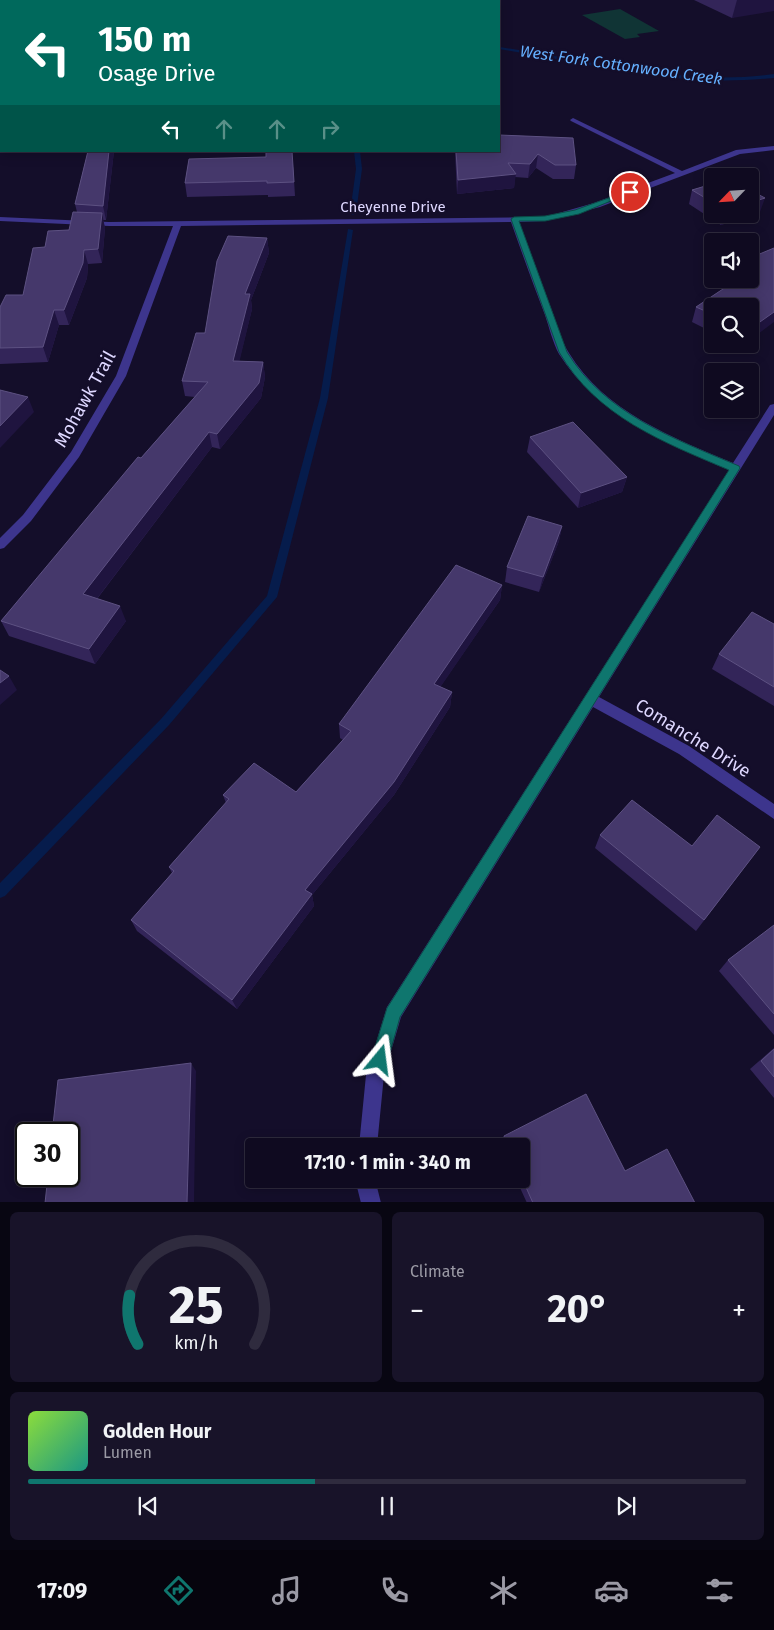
<!DOCTYPE html>
<meta charset="utf-8">
<style>
body{margin:0;font-family:"Fira Sans",sans-serif;background:#181329;color:#f1f3f6;height:100vh;display:flex;flex-direction:column;font-size:19px;white-space:nowrap}
*{box-sizing:border-box;margin:0}
p{font-size:16px;color:#9b9aa5}
.icon{flex:none;width:28px;height:28px;fill:none;stroke:currentColor;stroke-width:2;stroke-linecap:round;stroke-linejoin:round}
.map{position:relative;height:1202px;overflow:hidden}
.side{display:flex;flex-direction:column;gap:10px;padding:10px;background:#080612;flex:1}
.side>*{flex:none}
.guide{position:absolute;left:0px;top:0px;width:500px;height:152px;box-shadow:0 2px 12px #0003,0 0 0 1px #2f2b3e;background:#00695c;color:#fff;overflow:hidden}
.needle{width:32px;rotate:245deg}
.tools{position:absolute;left:704px;top:168px;display:grid;gap:10px}
.tools a{display:grid;place-items:center;width:55px;height:55px;border-radius:5px;background:#0f0a20;box-shadow:0 2px 12px #0003,0 0 0 1px #2f2b3e;font-size:25px}
.speed{position:absolute;left:15px;top:1122px;display:flex;gap:10px;font-size:25px;font-weight:700;text-align:center}
.speed>*{display:grid;place-content:center;width:65px;height:65px;border-radius:50%;background:#0f0a20;box-shadow:0 2px 12px #0003,0 0 0 1px #2f2b3e;line-height:1}
.speed .limit{border:2px solid #111;border-radius:8px;background:#fff;color:#111}
.pin{position:absolute;display:grid;place-items:center;width:42px;height:42px;color:#fff;margin:-21px;border:2px solid #fff;border-radius:50%;box-shadow:0 1px 5px #0007}
.me{position:absolute;width:55px;margin:-28px;rotate:16deg;stroke-linejoin:round;filter:drop-shadow(0 0 4px #0008)}
.turn{display:flex;align-items:center;gap:18px;height:105px;padding:0 15px;font-size:22px}
.turn .icon{width:65px;height:65px;stroke-width:2.5}
.turn b{display:block;font-size:35px;line-height:42px}
.lanes{display:flex;align-items:center;height:48px;padding:0 15px;background:#0003;justify-content:center;gap:25px;direction:ltr}
.lanes .off{opacity:.35}
.big{font-size:38px;font-weight:700;line-height:1.1}
.side .widget{flex:1;display:flex;flex-direction:column;justify-content:center;gap:8px;min-width:0;padding:0 18px;border-radius:8px;background:#181329}
.side .dial{align-items:center;gap:0}
.dial svg{height:130px;overflow:visible;fill:none;stroke:#2f2b3e;stroke-width:7;stroke-linecap:round;text-anchor:middle}
.dial text{fill:#f1f3f6;stroke:none}
.song{display:flex;align-items:center;gap:15px}
.cover{width:60px;height:60px;border-radius:8px;background:linear-gradient(135deg,hsl(90 70% 55%),hsl(170 70% 35%))}
.played{height:5px;border-radius:2px;background:linear-gradient(90deg,#0f766e 40%,#2f2b3e 40%)}
.keys{display:flex;justify-content:space-around;direction:ltr}
.heat{display:flex;justify-content:space-between;align-items:center;font-size:28px;direction:ltr}
.side .tiles{flex:1;display:grid;gap:10px;grid-template-columns:1fr 1fr}
.widget:last-child{grid-column:span 2}
.trip{position:absolute;left:245px;top:1138px;width:285px;height:50px;border-radius:5px;background:#0f0a20;box-shadow:0 2px 12px #0003,0 0 0 1px #2f2b3e;font-weight:700;line-height:50px;text-align:center}
.tabs{display:flex;height:80px;justify-content:space-around;align-items:center;background:#06040d;color:#9b9aa5}
.tabs .icon{width:35px;height:35px}
.tabs .selected{color:#0f766e}
.tabs b{font-size:22px;color:#f1f3f6}
.map>svg:first-child{display:block}
.green{fill:#103435}
.lines{fill:none;stroke-linecap:round;stroke-linejoin:round}
.stream{fill:#061c4c;fill-rule:evenodd}
.street{fill:#3d358d;fill-rule:evenodd}
.secondary{fill:#796eff;fill-rule:evenodd}
.wall{fill:#332559}
.shaded-wall{fill:#1f143f}
.building{fill:#45386b;stroke:#5d5182}
.route{fill:#0f766e;stroke:#0a4d48}
.labels{text-anchor:middle;dominant-baseline:central;stroke-width:5;stroke-linejoin:round;paint-order:stroke}
.far-street-label{font-size:15px;fill:#ded7ff;stroke:#140e2a}
.far-water-label{font-size:16px;font-style:italic;fill:#65b0ff;stroke:#140e2a}
.street-label{font-size:18px;fill:#ded7ff;stroke:#140e2a}
</style>
<div class="map">
<svg width="774" height="1203" viewBox="0 0 774 1203">
<rect width="100%" height="100%" fill="#140e2a"/>
<path class="green" d="M620,9L659,31L637,34L640,37L625,39L582,15Z"/>
<g class="lines">
<g class="stream">
<path d="M499,47C568,57 636,74 706,77C729,78 751,77 774,74V78C751,80 729,81 706,80C636,77 568,60 499,49Z"/>
<rect x="0" y="106" width="1" height="4"/>
<path d="M354,151H360L362,169L356,213L353,215L350,213L356,169Z"/>
<path d="M348,229L353,230L328,398L277,597L169,725L5,896L0,898V883L161,719L267,596L320,398Z"/>
</g>
<g class="street">
<path d="M86,0H92L93,1H87Z"/>
<path d="M286,0H292L293,1H287Z"/>
<path d="M573,118L682,171L736,150L774,146V150L740,154L600,207L545,221L519,222C530,251 541,281 552,311C557,324 561,341 569,353C604,411 673,438 733,463L770,405L774,404V415L599,697L689,746L774,804V819L679,754L593,707L401,1017L384,1075L377,1146H359L366,1075L387,1007L729,470C665,443 598,415 559,354C553,343 549,327 545,315C533,284 522,253 511,222L181,226L126,376L79,457L31,521L4,548L0,549V538L23,515L71,452L116,376L173,226H109L0,221V217L109,222L545,217L594,203L675,173L571,121L570,120Z"/>
<path d="M355,1179H375L381,1203H361Z"/>
</g>
<rect class="secondary" x="0" y="27" width="1" height="4"/>
</g>
<g class="wall">
<path d="M694,0H774L732,18Z"/>
<path d="M499,135L576,165L574,179H553L536,168L528,178L515,177L514,188L457,194L455,151H499Z"/>
<path d="M88,151H114L106,220H103L105,228L102,263L88,264L87,278L69,325H59L48,362L0,364V307L23,295L45,247L69,230L77,212L75,204Z"/>
<path d="M293,164L295,196L268,197V195L187,197L185,183Z"/>
<path d="M712,184V214H750L760,212L721,225L689,204L692,190Z"/>
<path d="M267,238L269,253L251,300L252,309L239,361L263,362L265,377L261,398L220,449L212,447L97,599L126,621L95,664L9,636L1,621L141,458L195,397L185,396L182,381L205,333Z"/>
<path d="M725,279H750V306H712V332L692,322L696,307L730,284L725,281Z"/>
<path d="M530,437L627,477L622,492L578,508L527,452Z"/>
<path d="M562,526L559,541L539,592L505,582L507,567Z"/>
<path d="M502,585L500,600L440,687L452,692L450,707L394,795L312,895L314,906L237,1009L137,931L131,920L172,873L169,867L226,803L223,795L296,792L343,740L340,738L339,724Z"/>
<path d="M774,624V706L712,669L719,654Z"/>
<path d="M600,835L692,846L760,847L696,931L595,848Z"/>
<path d="M774,925V1035L719,971L728,960Z"/>
<path d="M774,1048V1098L750,1069Z"/>
<path d="M504,1136L625,1171L695,1203H527L516,1179H521V1146H502L500,1142Z"/>
</g>
<g class="shaded-wall">
<path d="M152,0H205L190,1H152Z"/>
<path d="M737,0H774V11L732,18Z"/>
<path d="M109,151H114L106,220L103,206Z"/>
<path d="M538,154L536,168L528,178L530,164Z"/>
<path d="M516,174L514,188L457,194L458,180Z"/>
<path d="M765,198L760,212L721,225L725,214H750V203Z"/>
<path d="M102,213L105,228L102,263L98,249Z"/>
<path d="M267,238L269,253L251,300L252,309L236,376L233,361L245,294Z"/>
<path d="M84,250L88,264L87,278L69,325L64,310Z"/>
<path d="M774,309V322L750,340V329Z"/>
<path d="M54,310L59,325L48,362L43,347Z"/>
<path d="M263,362L265,377L261,398L220,449L217,434Z"/>
<path d="M28,397L34,412L0,448V426Z"/>
<path d="M209,432L212,447L89,609L83,594Z"/>
<path d="M627,477L622,492L578,508L581,493Z"/>
<path d="M562,526L559,541L539,592L543,577Z"/>
<path d="M502,585L500,600L433,698L434,684Z"/>
<path d="M120,606L126,621L95,664L89,649Z"/>
<path d="M9,676L17,690L0,705V683Z"/>
<path d="M452,692L450,707L394,795L312,895L314,906L237,1009L232,1000L305,890Z"/>
<path d="M191,1063L196,1071L194,1203H187Z"/>
</g>
<g class="building">
<path d="M21,0H60L61,1H22Z"/>
<path d="M122,0H152V1H123Z"/>
<path d="M208,0H260L261,1H208Z"/>
<path d="M339,0H452L453,1H339Z"/>
<path d="M499,135L573,138L576,165H555L538,154L530,164L508,163L516,174L458,180L456,151H499Z"/>
<path d="M88,151H109L103,206L75,204Z"/>
<path d="M266,151H292L294,182L267,183V181L185,183L189,159L266,157Z"/>
<path d="M712,184V202L692,190Z"/>
<path d="M750,190L765,198L750,203Z"/>
<path d="M73,212L102,213L98,249L84,250L83,263L64,310H54L43,347L0,348V307L6,295H23L33,248L45,247L48,231L69,230Z"/>
<path d="M228,236L267,238L245,294H250L233,361L263,362L259,383L217,434L209,432L83,594L120,606L89,649L1,621L138,457L141,458L208,382L182,381L196,333H205L217,261Z"/>
<path d="M774,248V312L750,329V306H712V314L696,307L738,279H750V258Z"/>
<path d="M0,390L28,397L0,426Z"/>
<path d="M573,422L627,477L581,493L530,437Z"/>
<path d="M528,516L562,526L543,577L507,567Z"/>
<path d="M456,565L502,585L434,684L452,692L394,782L305,890L312,894L232,1000L131,920L174,871L169,867L229,799L223,795L254,763L296,792L351,731L339,724Z"/>
<path d="M752,612L774,624V687L719,654Z"/>
<path d="M0,670L9,676L0,683Z"/>
<path d="M632,800L692,846L717,815L760,847L704,920L600,835Z"/>
<path d="M774,925V1014L728,960Z"/>
<path d="M774,1049V1077L761,1061Z"/>
<path d="M191,1063L187,1203H45L48,1176H69V1134H52L58,1080Z"/>
<path d="M586,1094L625,1171L667,1149L695,1203H533L521,1176V1146H508L504,1136Z"/>
</g>
<path class="route" d="M628,191L633,192L579,214L545,221H519L567,352C605,414 675,439 739,466L740,468L400,1017L388,1060L385,1065L380,1068L374,1065L371,1060L387,1008L729,470C663,442 597,417 559,352L511,219L514,217L545,216L575,210Z"/>
<g class="labels">
<g class="far-street-label">
<text x="393" y="207">Cheyenne Drive</text>
</g>
<g class="far-water-label">
<text transform="translate(621 65) rotate(8)">West Fork Cottonwood Creek</text>
</g>
<g class="street-label">
<text transform="translate(85 399) rotate(-61)">Mohawk Trail</text>
<text transform="translate(693 738) rotate(32)">Comanche Drive</text>
</g>
</g>
</svg>
<div class="tools">
<a><svg class="needle" viewBox="-14 -14 28 28"><path d="M0-13l5 13h-10z" fill="#e53935"/><path d="M0 13l5-13h-10z" fill="#9b9aa5"/></svg></a>
<a><svg class="icon" aria-label="sound" viewBox="0 0 24 24"><path d="M4 9h4l5-4v14l-5-4H4zM17 9q2 3 0 6"/></svg></a>
<a><svg class="icon" aria-label="search" viewBox="0 0 24 24"><circle cx="10" cy="10" r="6"/><path d="M15 15l6 6"/></svg></a>
<a><svg class="icon" aria-label="layers" viewBox="0 0 24 24"><path d="M12 4l9 5-9 5-9-5zM3 14l9 5 9-5"/></svg></a>
</div>
<div class="speed"><div class="limit">30</div></div>
<div class="pin" style="left:630px;top:192px;background:#d93025"><svg class="icon" aria-label="arrive" viewBox="0 0 24 24"><path d="M6 21V4h12l-3 4 3 4H6"/></svg></div>
<svg class="me" style="left:380px;top:1060px" viewBox="-20 -20 40 40"><path d="M0-17L14 15 0 8-14 15z" fill="#0f766e" stroke="#fff" stroke-width="4"/></svg>
<div class="trip">17:10 · 1 min · 340 m</div>
<div class="guide">
<div class="turn"><svg class="icon" aria-label="left" viewBox="0 0 24 24"><path d="M17 20v-9H6M10 6l-5 5 5 5"/></svg><div><b>150 m</b>Osage Drive</div></div>
<div class="lanes"><svg class="icon" aria-label="left" viewBox="0 0 24 24"><path d="M17 20v-9H6M10 6l-5 5 5 5"/></svg><svg class="icon off" aria-label="ahead" viewBox="0 0 24 24"><path d="M12 20V5M6 11l6-6 6 6"/></svg><svg class="icon off" aria-label="ahead" viewBox="0 0 24 24"><path d="M12 20V5M6 11l6-6 6 6"/></svg><svg class="icon off" aria-label="right" viewBox="0 0 24 24"><path d="M7 20v-9h11M14 6l5 5-5 5"/></svg></div>
</div>
</div>
<section class="side">
<div class="tiles">
<div class="widget dial"><svg viewBox="0 0 100 80">
<path d="M14 69A42 42 0 1 1 86 69"/>
<path d="M14 69A42 42 0 0 1 9 39" stroke="#0f766e"/>
<text x="50" y="56" font-size="32" font-weight="700">25</text>
<text x="50" y="72" font-size="11">km/h</text>
</svg></div>
<div class="widget"><p>Climate</p>
<div class="heat"><a>−</a><b class="big">20°</b><a>+</a></div>
</div>
<div class="widget">
<div class="song"><i class="cover"></i><div><b>Golden Hour</b><p>Lumen</p></div></div>
<div class="played"></div>
<div class="keys"><svg class="icon" aria-label="previous" viewBox="0 0 24 24"><path d="M18 5L8 12l10 7zM5 5v14"/></svg><svg class="icon" aria-label="pause" viewBox="0 0 24 24"><path d="M8 5v14M16 5v14"/></svg><svg class="icon" aria-label="next" viewBox="0 0 24 24"><path d="M6 5l10 7-10 7zM19 5v14"/></svg></div>
</div>
</div>
</section>
<nav class="tabs">
<b>17:09</b>
<svg class="icon selected" aria-label="directions" viewBox="0 0 24 24"><path d="M12 3l9 9-9 9-9-9zM9 14v-3h6M13 9l2 2-2 2"/></svg>
<svg class="icon" aria-label="music" viewBox="0 0 24 24"><path d="M9 18V5l10-2v13"/><circle cx="6" cy="18" r="3"/><circle cx="16" cy="16" r="3"/></svg>
<svg class="icon" aria-label="phone" viewBox="0 0 24 24"><path d="M5 4h4l2 5-3 2q2 4 5 5l2-3 5 2v4C11 20 4 13 5 4z"/></svg>
<svg class="icon" aria-label="climate" viewBox="0 0 24 24"><path d="M12 3v18M4 7l16 10M4 17L20 7"/></svg>
<svg class="icon" aria-label="car" viewBox="0 0 24 24"><path d="M5 17H2v-5l4-1 3-4h7l3 4 3 1v5h-3M9 17h6M6 11h13"/><circle cx="7" cy="17" r="2"/><circle cx="17" cy="17" r="2"/></svg>
<svg class="icon" aria-label="filters" viewBox="0 0 24 24"><path d="M4 7h16M4 17h16"/><circle cx="9" cy="7" r="2"/><circle cx="15" cy="17" r="2"/></svg>
</nav>
